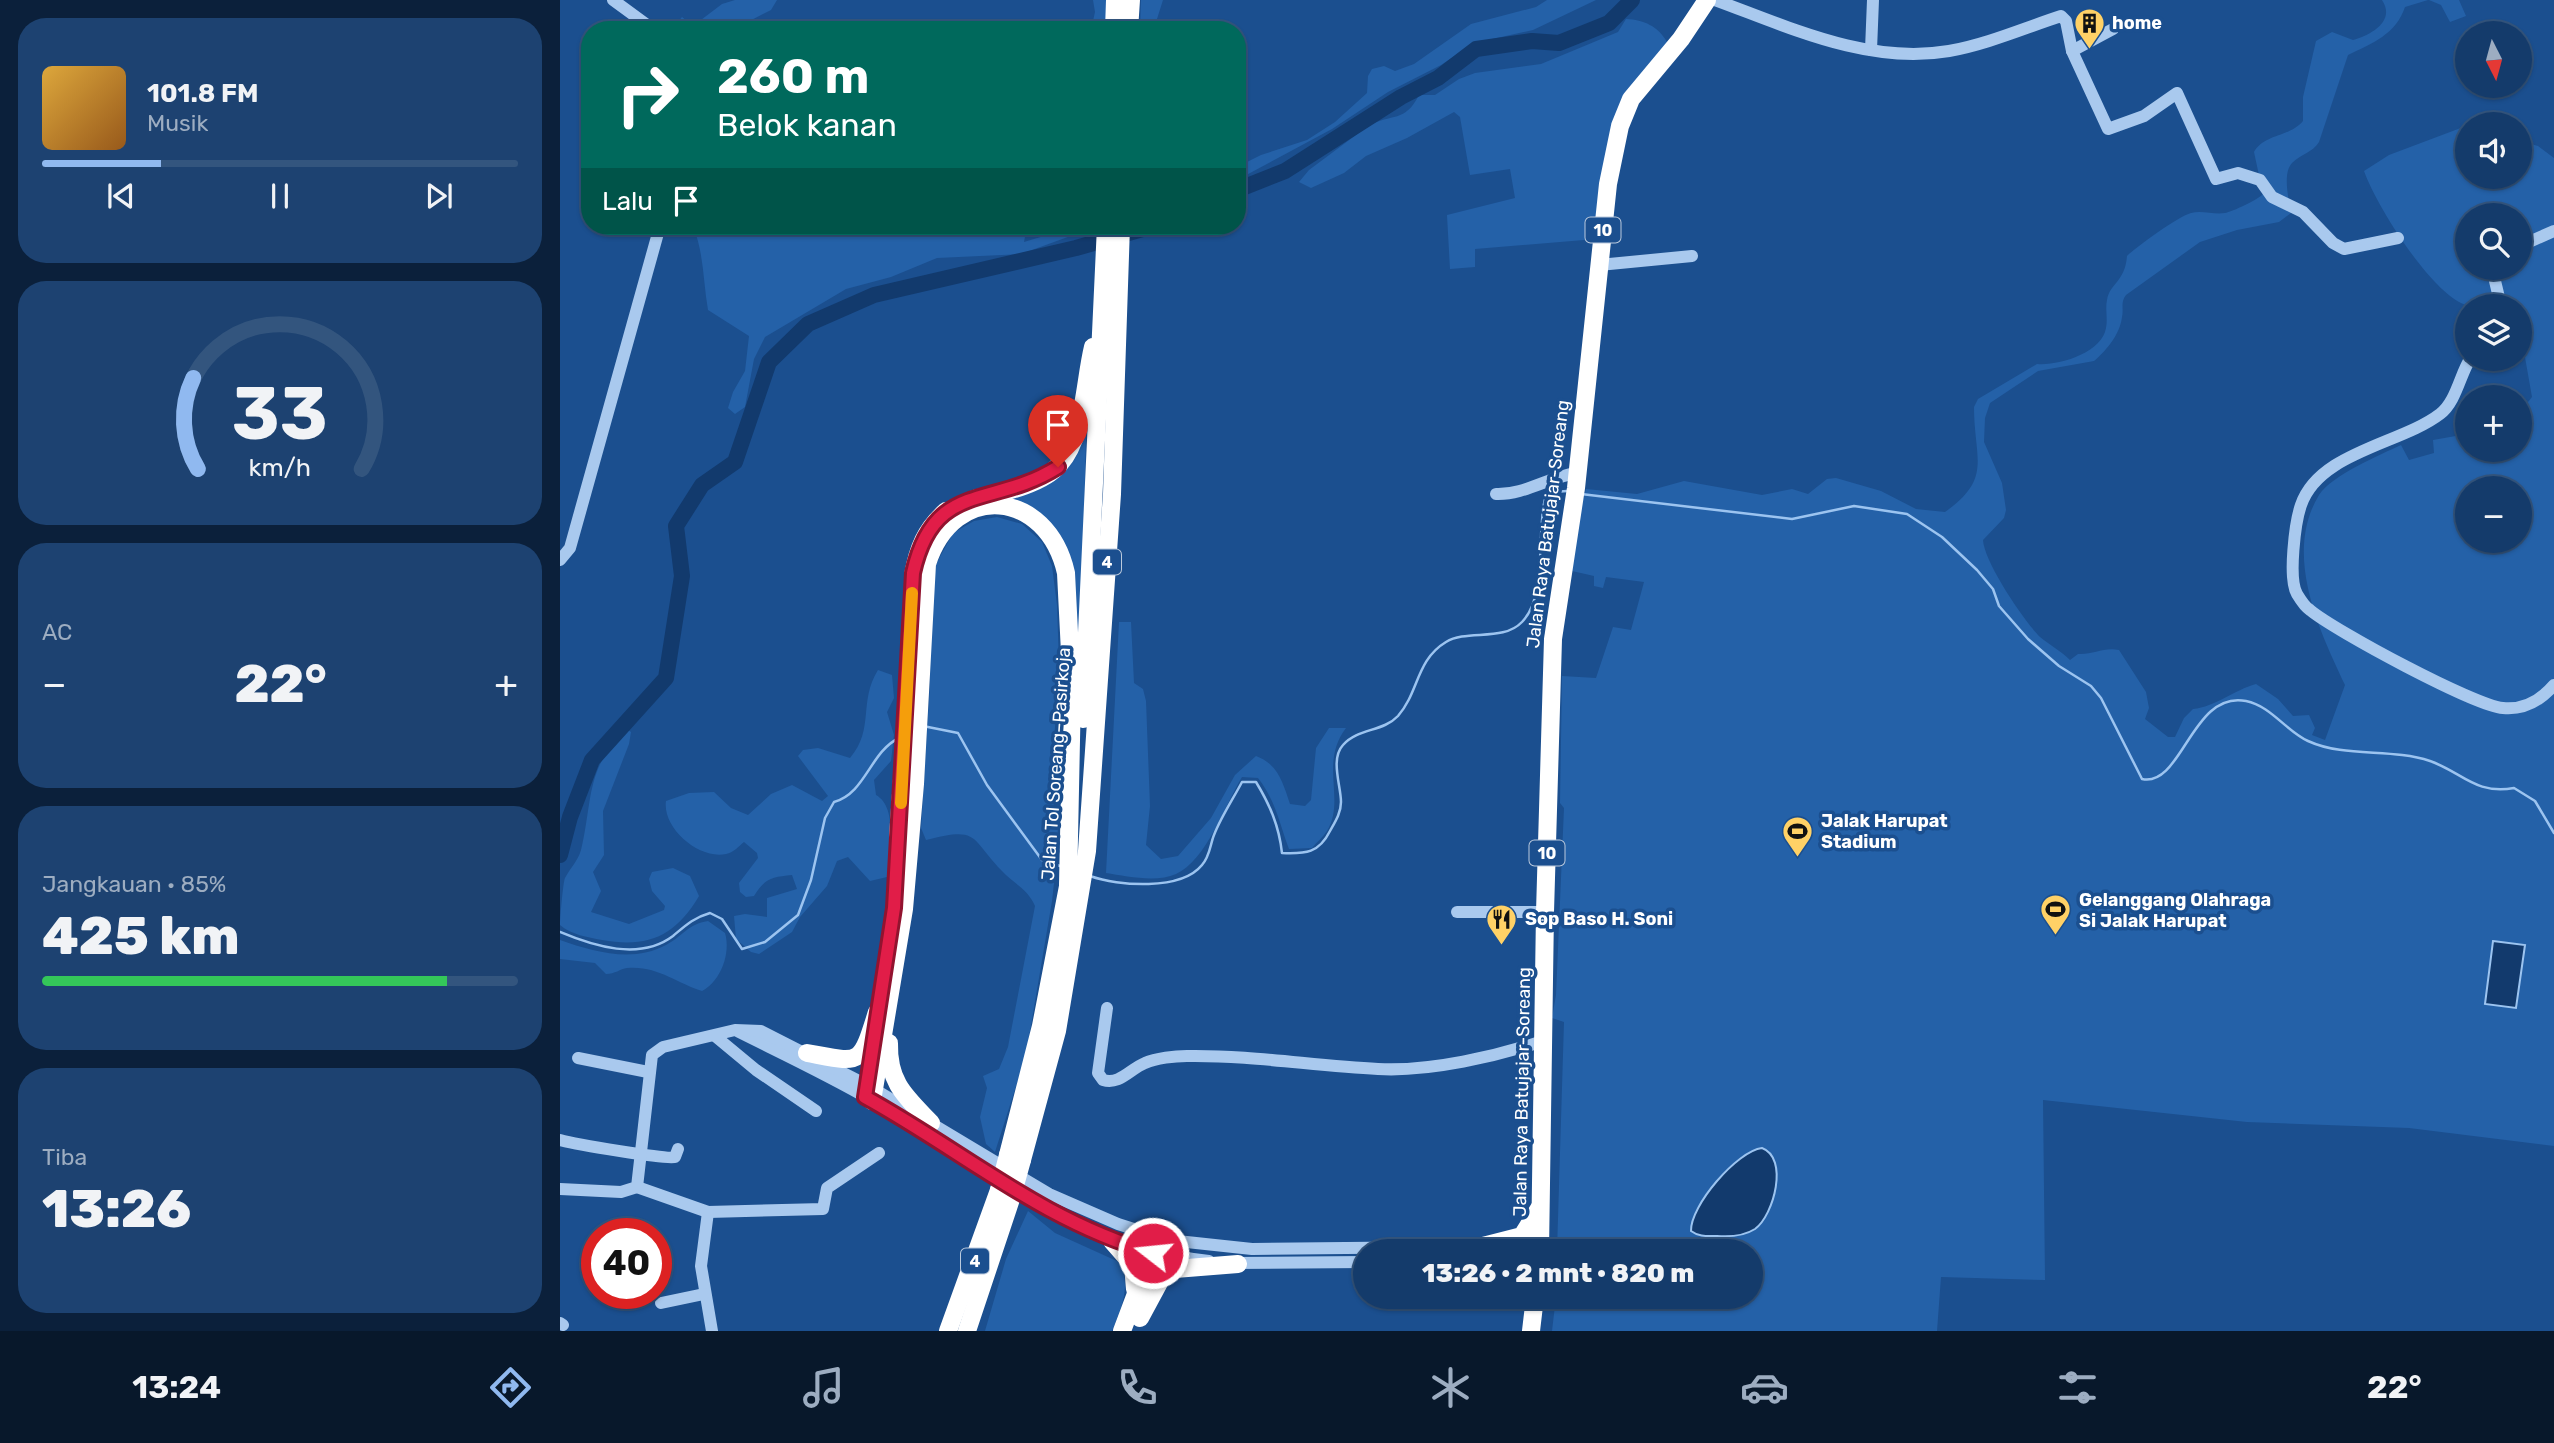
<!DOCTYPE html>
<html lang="id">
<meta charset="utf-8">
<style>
body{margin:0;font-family:Rubik,sans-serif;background:#1d4271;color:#f1f3f6;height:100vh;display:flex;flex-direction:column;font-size:26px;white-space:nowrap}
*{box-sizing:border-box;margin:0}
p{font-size:23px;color:#9dadc1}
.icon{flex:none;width:38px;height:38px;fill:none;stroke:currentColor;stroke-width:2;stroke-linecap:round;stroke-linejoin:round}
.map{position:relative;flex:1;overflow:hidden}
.sheet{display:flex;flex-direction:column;gap:18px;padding:18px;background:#0b203b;width:560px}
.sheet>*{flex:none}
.top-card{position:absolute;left:21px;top:21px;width:665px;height:214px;border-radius:28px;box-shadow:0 2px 5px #0004,0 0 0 2px #33557e;background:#00695c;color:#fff;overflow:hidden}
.needle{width:46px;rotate:174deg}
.tools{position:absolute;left:1895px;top:21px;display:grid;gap:14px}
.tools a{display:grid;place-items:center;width:77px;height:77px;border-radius:50%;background:#143b6b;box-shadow:0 2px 5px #0004,0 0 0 2px #33557e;font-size:35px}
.speed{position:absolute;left:21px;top:1218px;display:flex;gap:14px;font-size:35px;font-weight:700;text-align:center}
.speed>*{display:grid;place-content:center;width:91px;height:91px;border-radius:50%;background:#143b6b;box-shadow:0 2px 5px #0004,0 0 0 2px #33557e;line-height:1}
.speed .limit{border:10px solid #d22;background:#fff;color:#111}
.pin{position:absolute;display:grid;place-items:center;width:60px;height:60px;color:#fff;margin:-72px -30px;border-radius:50% 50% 50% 0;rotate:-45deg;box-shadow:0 0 7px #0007}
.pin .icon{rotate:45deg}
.me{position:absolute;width:77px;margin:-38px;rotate:286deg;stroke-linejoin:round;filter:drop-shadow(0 0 5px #0008)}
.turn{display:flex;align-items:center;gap:24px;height:147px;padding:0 21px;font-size:32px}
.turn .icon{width:91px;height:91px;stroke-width:2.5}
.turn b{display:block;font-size:49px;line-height:60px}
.then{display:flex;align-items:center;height:66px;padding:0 21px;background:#0003;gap:14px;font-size:26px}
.big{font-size:52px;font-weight:800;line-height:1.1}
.sheet .widget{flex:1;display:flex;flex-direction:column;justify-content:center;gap:10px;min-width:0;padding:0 24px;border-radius:28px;background:#1d4271}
.sheet .dial{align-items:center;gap:0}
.dial svg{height:182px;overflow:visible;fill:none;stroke:#33557e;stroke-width:7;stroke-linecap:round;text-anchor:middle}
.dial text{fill:#f1f3f6;stroke:none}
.song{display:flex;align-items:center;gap:21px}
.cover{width:84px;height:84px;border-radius:10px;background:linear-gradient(135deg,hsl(40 70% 55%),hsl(30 70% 35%))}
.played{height:7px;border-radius:4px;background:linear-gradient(90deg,#90b9f0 25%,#33557e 25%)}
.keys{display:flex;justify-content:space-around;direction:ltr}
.heat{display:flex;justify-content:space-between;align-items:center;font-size:38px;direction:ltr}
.charge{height:10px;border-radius:5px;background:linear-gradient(90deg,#34c759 85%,#33557e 0)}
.trip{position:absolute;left:793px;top:1239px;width:410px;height:70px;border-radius:35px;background:#143b6b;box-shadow:0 2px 5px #0004,0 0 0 2px #33557e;font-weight:800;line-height:70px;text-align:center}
.tab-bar{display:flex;height:112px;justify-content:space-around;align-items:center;background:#08182b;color:#9dadc1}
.tab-bar .icon{width:49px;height:49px}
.tab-bar .on{color:#90b9f0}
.tab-bar b{font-size:32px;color:#f1f3f6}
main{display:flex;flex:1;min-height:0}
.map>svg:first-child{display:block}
.green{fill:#2461a8;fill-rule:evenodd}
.water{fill:#123a6d;stroke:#9cc4f0;stroke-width:2}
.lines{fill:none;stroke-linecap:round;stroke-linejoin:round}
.stream{stroke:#9cc4f0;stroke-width:2.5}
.river{stroke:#123a6d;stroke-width:16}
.minor{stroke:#a9c9ee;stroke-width:12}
.highway{stroke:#fff;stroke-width:18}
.highway-bridge{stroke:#fff;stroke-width:18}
.route-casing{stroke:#92132f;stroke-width:18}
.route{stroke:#e11d48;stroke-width:12}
.slow{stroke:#f59e0b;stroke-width:12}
.labels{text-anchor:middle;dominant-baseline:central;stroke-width:7;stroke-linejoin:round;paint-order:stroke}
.shield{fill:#1b4f8f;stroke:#bbcadd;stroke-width:2}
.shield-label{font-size:16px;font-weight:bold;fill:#fff}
.poi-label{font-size:18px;font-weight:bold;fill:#fff;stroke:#1b4f8f;text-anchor:start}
.street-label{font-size:18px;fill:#fff;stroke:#1b4f8f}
</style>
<main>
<section class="sheet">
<div class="widget">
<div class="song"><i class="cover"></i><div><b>101.8 FM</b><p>Musik</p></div></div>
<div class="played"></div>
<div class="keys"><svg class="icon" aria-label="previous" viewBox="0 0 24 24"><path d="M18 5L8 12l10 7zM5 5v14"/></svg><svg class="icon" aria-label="pause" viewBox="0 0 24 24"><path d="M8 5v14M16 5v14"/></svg><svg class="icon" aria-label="next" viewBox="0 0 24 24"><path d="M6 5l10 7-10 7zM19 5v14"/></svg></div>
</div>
<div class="widget dial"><svg viewBox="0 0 100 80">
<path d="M14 69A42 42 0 1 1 86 69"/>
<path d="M14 69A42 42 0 0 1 12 29" stroke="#90b9f0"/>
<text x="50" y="56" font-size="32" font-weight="700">33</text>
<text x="50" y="72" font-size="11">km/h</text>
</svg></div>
<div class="widget"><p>AC</p>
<div class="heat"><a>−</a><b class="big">22°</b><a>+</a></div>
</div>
<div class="widget"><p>Jangkauan · 85%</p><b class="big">425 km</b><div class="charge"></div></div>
<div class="widget"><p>Tiba</p><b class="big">13:26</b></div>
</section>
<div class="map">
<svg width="1994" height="1331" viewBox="0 0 1994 1331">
<rect width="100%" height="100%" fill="#1b4f8f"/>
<g class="green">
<path d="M175,0H217L211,10L172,30H111L122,17L133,26L162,4Z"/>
<path d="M533,0H547L546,30H531L535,12Z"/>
<path d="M581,0H603L597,19L599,30H580Z"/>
<path d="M987,0H1036L973,30L914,43L881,65L828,92L772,129L677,180V167L701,155L747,140L775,122L807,93L808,76L812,69L824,66L835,71L854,64L911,24L976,7Z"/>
<path d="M1822,0H1868L1845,7C1836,34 1813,43 1788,55L1759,142C1752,153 1741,154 1732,163C1722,174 1729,200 1731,213L1719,222L1677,230L1640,242L1566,295C1560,303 1564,308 1562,317C1560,334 1547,350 1534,361L1478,371L1430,403L1425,418L1424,442L1442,483L1446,510L1444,518L1423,540C1424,562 1464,621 1480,637C1490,645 1501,651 1510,660L1518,654C1533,655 1543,647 1559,650L1586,692L1589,708L1585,719L1608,737H1615L1624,718L1633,709C1655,707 1674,690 1696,684L1718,699L1733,716L1749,715L1755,728L1752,735L1765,740L1785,685C1759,630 1723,554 1759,495C1772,475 1820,455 1841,445L1849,460L1874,453L1873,440L1907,434L1908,450H1960V412L1972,397L1960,329V306C1943,306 1917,311 1901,303C1868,287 1817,207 1804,171L1829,155L1906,126L1908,177H1960V141L1978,146L1994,158V1146L1849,1128L1687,1122L1483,1100L1485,1280L1381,1277L1377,1331H992L996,1297H1190V1251H997L1004,1022L992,1018L996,995L1004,808L1000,803L1002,676L1036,678L1053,627L1071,630L1084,582L1046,577L1043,588L1034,586V576L1012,571L1020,510L1026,489L1077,494L1124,481L1202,495L1232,489L1248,494L1267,479L1276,478L1321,491L1356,509L1385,512C1433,478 1414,459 1414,407L1418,399L1477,364C1498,366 1542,353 1546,328C1548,319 1545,309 1547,300C1550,283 1565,282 1567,256C1576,247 1619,216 1631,213C1642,210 1654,215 1665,213C1672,212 1699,199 1703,194L1694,152C1704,134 1730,137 1743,121V97L1756,41L1772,32L1793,40C1811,35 1836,21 1822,0ZM1908,215H1960V268H1908ZM1908,488H1960V541H1908Z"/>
<path d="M1869,0H1899L1906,16L1890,22L1881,5Z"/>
<path d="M1066,19C1084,20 1098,26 1107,42L1079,81L1036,239L915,249V267L890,269L887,215L955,198L950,169L910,175L900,117L894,112L847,138L806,156L784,173L751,188L739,182L749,170L808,126C832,113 845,123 859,95H875L899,79L915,73L981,64L1058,32Z"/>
<path d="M133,226H467L464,242L507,229V226H527V230L461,254L377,258L331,277L286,289L205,337L194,359L185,407L175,414L168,408L173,392L185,371L189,336L148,310C143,281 144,253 133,226Z"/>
<path d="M522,436H526L521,647H517L504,544C488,513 465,504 432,498L453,494Z"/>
<path d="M437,517L462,524L482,542L492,566L497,605L501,722L497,856L492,901L466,1055L435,1152L426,1144L420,1117L427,1088L423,1076L439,1069L448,1047L475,906C468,889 454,884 442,871C410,838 420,826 366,840L361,828L370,684L369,620L376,564L393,533L414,521Z"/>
<path d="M559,622H571L574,683L583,689L586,701L590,806L586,845L601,859L618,856L651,818L675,775L696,756C718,764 723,783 730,804L745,806L751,800L756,748L769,728H786C759,763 786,800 767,831C763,837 756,843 752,848L729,849C719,823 716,801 698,778L682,777C665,805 646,861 616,874C596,883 566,876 546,873Z"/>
<path d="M318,670L332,675L334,698L327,712L334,735L331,761L314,780L316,795C339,808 329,855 327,877L310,881L288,857L277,861L267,886L240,917L232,932L199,954L191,952L176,939L174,916L185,914L207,917V898L237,889L232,875C212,877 205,878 194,896L186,897L180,892L179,883L198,858L197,853L184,842C179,846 173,853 166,854C139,860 102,828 106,801L129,793L154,792L171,808L188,815L211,794L232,785L262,801L268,796L238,756L243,750L258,748L290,758C315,729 298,702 318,670Z"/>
<path d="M68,730L71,732L69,744L43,811L44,855L33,872L41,891L31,912L69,924L104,910L105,906L92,891L89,879L92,872L113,868L130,876L139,896C115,937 87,948 42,940C27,937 12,935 0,925C0,919 3,882 5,878C10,868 18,861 21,850C33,801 25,765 68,730Z"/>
<path d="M148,921L165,933C171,953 161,981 142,991C117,983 96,965 67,968C60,969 55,974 46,974L35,963L0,959V940C34,952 73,963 106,945C123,936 128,924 148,921Z"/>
<path d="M468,1211L495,1233L559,1262C572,1286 561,1308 552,1331H425L446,1259Z"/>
</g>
<g class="water">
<path d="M1933,941L1965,945L1956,1008L1925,1004Z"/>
<path d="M1202,1148C1229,1158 1214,1215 1195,1229C1184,1236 1170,1237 1157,1236C1147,1236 1139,1237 1131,1231C1130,1206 1177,1151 1202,1148Z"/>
</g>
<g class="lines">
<g class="stream">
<path d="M1021,494L1232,519L1294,506L1347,514L1382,537L1417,570L1433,589L1439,606L1468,639L1499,666L1531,686L1541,698L1582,779C1622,788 1632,690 1686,701C1711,706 1726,731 1748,741C1785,758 1831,748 1870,761C1902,772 1915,795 1954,788L1975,801L1994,833"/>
<path d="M363,726L398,733L427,785L482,860L500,866"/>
<path d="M530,876C558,886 621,891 642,865C650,856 650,845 654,835C661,817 673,799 682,782H696C710,805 719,826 722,853C746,854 759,853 770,831C775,822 781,813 781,802C781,786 770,759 783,745C798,728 823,732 838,716C859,692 856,660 886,642C907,629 943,642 962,622C988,595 976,535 985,499L994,492L1007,491"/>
<path d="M0,932C33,946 80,961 113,936C126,925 133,918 150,913L162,919L182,949L205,942L238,915L251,880L265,818L274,802C306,793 310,752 339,738"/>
</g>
<g class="river">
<path d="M677,190L725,171L841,97L878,78L916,49L972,41L999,43L1049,23L1072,0"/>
<path d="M0,855L10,817L32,760L106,678L122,576L116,526L142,485L175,462L209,362L248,324L314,295L516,248L593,226"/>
</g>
<g class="minor">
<path d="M53,0L94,30"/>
<path d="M1155,0C1229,27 1308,65 1389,51C1428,44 1464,28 1501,16L1506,21L1512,51L1548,129L1584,116L1617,93L1656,179L1678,173L1700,180L1712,197L1743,212L1773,243L1784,249L1838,238"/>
<path d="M1311,50L1313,0"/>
<path d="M1512,51L1553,29"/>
<path d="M1960,246L1994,231"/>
<path d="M1039,265L1132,256"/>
<path d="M1936,268L1935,281L1941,306"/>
<path d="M1910,359C1900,375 1896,402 1880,414C1841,444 1759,452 1741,505C1735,522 1728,579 1737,594C1740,599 1745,607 1750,610C1775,631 1915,706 1943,708C1964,710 1981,700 1994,685"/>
<path d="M936,494C965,495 988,477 1017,473"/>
<path d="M0,560L10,548L100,226"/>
<path d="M897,912H985"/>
<path d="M547,1008L538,1073L543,1080C560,1085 570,1069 585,1063C596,1058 615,1056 627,1056C691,1055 754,1066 818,1069C869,1072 938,1056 986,1040"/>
<path d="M179,1032C223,1054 268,1075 311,1100C428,1169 507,1245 649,1261"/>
<path d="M155,1036L196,1070L256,1111"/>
<path d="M18,1058L88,1072"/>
<path d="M0,1140C14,1144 108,1160 115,1157L118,1149"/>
<path d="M77,1187L148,1212L263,1209L267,1188L319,1153"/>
<path d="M0,1189L61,1192L77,1187L92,1055L103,1047L175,1030L201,1031L307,1085L489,1194L558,1224L608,1240L692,1249L887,1247L981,1250"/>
<path d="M148,1212L141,1266L152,1331"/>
<path d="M670,1263L805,1262"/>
<path d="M101,1303L144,1294"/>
<path d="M0,1323L3,1325"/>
</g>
<g class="highway">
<path d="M554,30L555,0"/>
<path d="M569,30L571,0"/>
<path d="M414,499C439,493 481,486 499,465C525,435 524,384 533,347"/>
<path d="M353,575C358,548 365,530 386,511"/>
<path d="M523,719L546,226"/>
<path d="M338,837L346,721"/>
<path d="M329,1043C328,1083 346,1097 371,1123"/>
<path d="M247,1053C301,1063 300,1067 317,1012"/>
<path d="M312,1101L344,909L355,784L367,564C394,480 487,489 506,573L512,692L508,886"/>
<path d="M448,1155L481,1026L510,876"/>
<path d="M462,1160L497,1031L527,851L552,494L561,226"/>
<path d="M552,1241L573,1265L575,1289"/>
<path d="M919,1247L962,1236L980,1207"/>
<path d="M980,1251L985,912L993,639L1016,488L1048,184L1060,126L1071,99L1121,39L1147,0"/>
<path d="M580,1318L601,1279L615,1269L678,1264"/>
<path d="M388,1331L439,1190"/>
<path d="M407,1331L452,1196"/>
<path d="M562,1331L597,1238"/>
<path d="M971,1331L975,1297"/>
</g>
<g class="highway-bridge">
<path d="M439,1190L448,1155"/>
<path d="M452,1196L462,1160"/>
</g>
</g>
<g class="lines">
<defs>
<path id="route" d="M498,467C432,509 374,479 353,573L334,908L305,1097C403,1151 482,1221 593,1253"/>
</defs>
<use href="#route" class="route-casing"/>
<use href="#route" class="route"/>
<path class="slow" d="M341,803L352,593"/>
</g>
<defs>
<symbol id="building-pin" viewBox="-11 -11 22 30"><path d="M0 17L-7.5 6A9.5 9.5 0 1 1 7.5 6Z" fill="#ffd166" stroke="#1b4f8f"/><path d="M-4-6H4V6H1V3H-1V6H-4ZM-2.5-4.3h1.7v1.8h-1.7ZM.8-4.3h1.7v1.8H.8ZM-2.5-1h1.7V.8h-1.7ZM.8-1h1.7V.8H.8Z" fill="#111"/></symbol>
<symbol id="stadium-pin" viewBox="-11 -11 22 30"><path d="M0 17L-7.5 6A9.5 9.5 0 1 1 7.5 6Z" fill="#ffd166" stroke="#1b4f8f"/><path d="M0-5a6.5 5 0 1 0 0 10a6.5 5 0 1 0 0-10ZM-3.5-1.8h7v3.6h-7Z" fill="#111"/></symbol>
<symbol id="restaurant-pin" viewBox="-11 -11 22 30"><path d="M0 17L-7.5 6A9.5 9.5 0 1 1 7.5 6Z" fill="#ffd166" stroke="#1b4f8f"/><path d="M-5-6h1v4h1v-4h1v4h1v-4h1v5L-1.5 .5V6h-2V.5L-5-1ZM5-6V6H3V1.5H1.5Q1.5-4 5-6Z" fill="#111"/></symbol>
</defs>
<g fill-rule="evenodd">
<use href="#building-pin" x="1512" y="6" width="35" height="47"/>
<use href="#stadium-pin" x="1220" y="814" width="35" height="47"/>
<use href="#stadium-pin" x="1478" y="892" width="35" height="47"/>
<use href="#restaurant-pin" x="924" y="902" width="35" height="47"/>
</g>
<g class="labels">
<g class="shield">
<rect x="1025.5" y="217.5" width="35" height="25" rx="5"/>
<rect x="533" y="549.5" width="28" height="25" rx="5"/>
<rect x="969.5" y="840.5" width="35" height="25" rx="5"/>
<rect x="401" y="1248.5" width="28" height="25" rx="5"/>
</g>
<g class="shield-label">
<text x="1043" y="230">10</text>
<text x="547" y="562">4</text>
<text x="987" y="853">10</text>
<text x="415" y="1261">4</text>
</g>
<g class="poi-label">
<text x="1552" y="23">home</text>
<text x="1261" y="821">Jalak Harupat<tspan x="1261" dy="21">Stadium</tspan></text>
<text x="1519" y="900">Gelanggang Olahraga<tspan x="1519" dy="21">Si Jalak Harupat</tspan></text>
<text x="965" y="919">Sop Baso H. Soni</text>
</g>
<g class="street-label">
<text transform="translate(988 524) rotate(-83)">Jalan Raya Batujajar-Soreang</text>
<text transform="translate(496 764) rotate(-86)">Jalan Tol Soreang–Pasirkoja</text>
<text transform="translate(962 1092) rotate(-89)">Jalan Raya Batujajar-Soreang</text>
</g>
</g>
</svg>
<div class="tools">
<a><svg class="needle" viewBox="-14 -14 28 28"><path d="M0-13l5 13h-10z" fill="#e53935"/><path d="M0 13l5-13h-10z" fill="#9dadc1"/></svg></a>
<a><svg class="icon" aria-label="sound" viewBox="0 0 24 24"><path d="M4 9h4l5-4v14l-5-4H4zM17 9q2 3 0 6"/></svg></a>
<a><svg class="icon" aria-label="search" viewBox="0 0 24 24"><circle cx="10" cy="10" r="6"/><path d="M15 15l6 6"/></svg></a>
<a><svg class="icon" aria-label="layers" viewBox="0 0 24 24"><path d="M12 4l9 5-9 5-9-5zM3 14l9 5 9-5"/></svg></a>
<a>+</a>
<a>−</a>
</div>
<div class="speed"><div class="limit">40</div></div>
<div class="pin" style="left:498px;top:467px;background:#d93025"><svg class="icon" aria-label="arrive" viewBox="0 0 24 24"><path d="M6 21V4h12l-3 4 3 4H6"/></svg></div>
<svg class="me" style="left:593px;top:1253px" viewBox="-20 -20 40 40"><circle r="17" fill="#e11d48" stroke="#fff" stroke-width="3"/><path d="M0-11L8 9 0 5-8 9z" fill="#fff"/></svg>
<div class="trip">13:26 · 2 mnt · 820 m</div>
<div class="top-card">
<div class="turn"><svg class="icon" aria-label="right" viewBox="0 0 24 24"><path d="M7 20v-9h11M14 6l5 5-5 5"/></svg><div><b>260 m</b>Belok kanan</div></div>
<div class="then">Lalu<svg class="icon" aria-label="arrive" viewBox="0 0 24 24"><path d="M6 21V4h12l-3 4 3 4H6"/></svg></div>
</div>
</div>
</main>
<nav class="tab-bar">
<b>13:24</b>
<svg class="icon on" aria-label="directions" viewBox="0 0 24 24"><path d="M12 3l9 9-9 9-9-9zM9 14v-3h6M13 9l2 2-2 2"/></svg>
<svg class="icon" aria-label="music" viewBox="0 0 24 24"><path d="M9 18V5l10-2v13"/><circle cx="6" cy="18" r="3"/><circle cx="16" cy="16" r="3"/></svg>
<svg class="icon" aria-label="phone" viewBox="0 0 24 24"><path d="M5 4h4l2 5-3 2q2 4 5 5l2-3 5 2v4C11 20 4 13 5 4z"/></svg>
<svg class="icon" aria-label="climate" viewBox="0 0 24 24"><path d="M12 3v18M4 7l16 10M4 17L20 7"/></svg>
<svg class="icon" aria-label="car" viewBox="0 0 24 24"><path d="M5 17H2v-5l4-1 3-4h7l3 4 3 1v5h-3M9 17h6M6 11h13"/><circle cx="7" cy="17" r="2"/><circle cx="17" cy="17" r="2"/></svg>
<svg class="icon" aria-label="filters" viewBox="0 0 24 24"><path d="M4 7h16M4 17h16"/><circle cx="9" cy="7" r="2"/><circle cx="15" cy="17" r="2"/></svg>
<b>22°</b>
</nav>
